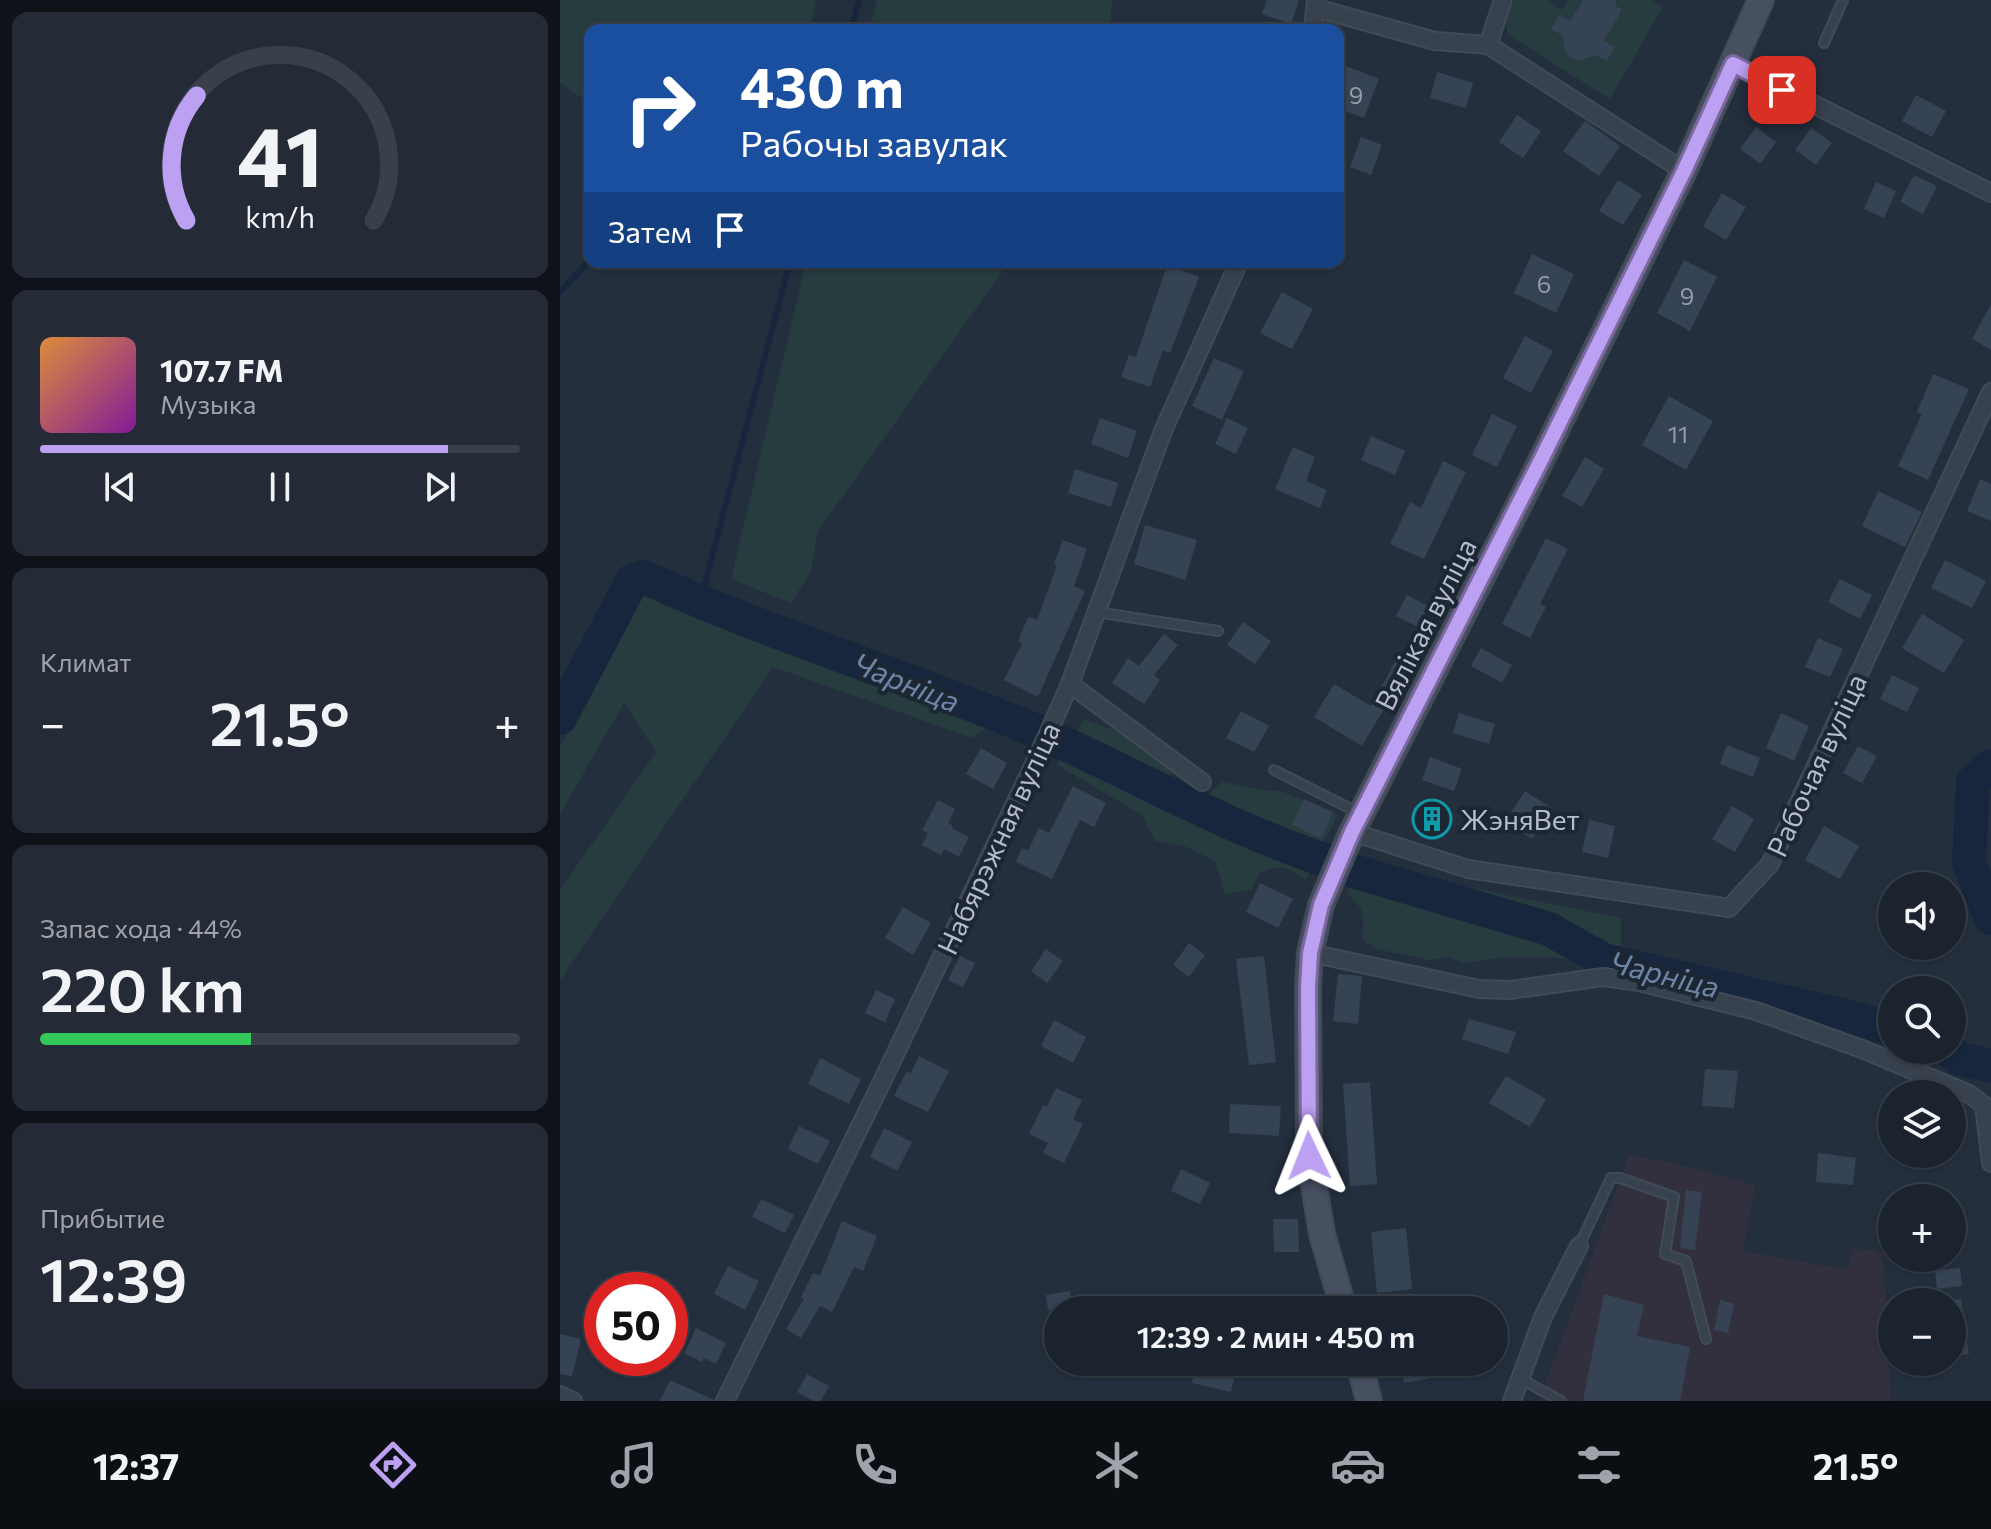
<!DOCTYPE html>
<html lang="ru">
<meta charset="utf-8">
<style>
body{margin:0;font-family:Commissioner,sans-serif;background:#242b36;color:#f1f3f6;height:100vh;display:flex;flex-direction:column;font-size:30px;white-space:nowrap}
*{box-sizing:border-box;margin:0}
p{font-size:26px;color:#a0a4aa}
.icon{flex:none;width:44px;height:44px;fill:none;stroke:currentColor;stroke-width:2;stroke-linecap:round;stroke-linejoin:round}
.map{position:relative;flex:1;overflow:hidden}
.sheet{display:flex;flex-direction:column;gap:12px;padding:12px;background:#0f1319;width:560px}
.sheet>*{flex:none}
.top-card{position:absolute;left:24px;top:24px;width:760px;height:244px;border-radius:16px;box-shadow:0 2px 6px #0004,0 0 0 2px #39404a;background:#1a4fa0;color:#fff;overflow:hidden}
.fabs{position:absolute;left:1318px;top:872px;display:grid;gap:16px}
.fabs a{display:grid;place-items:center;width:88px;height:88px;border-radius:50%;background:#1b232e;box-shadow:0 2px 6px #0004,0 0 0 2px #39404a;font-size:40px}
.speed{position:absolute;left:24px;top:1272px;display:flex;gap:16px;font-size:40px;font-weight:700;text-align:center}
.speed>*{display:grid;place-content:center;width:104px;height:104px;border-radius:50%;background:#1b232e;box-shadow:0 2px 6px #0004,0 0 0 2px #39404a;line-height:1}
.speed .limit{border:12px solid #d22;background:#fff;color:#111}
.pin{position:absolute;display:grid;place-items:center;width:68px;height:68px;color:#fff;margin:-34px;border-radius:16px;box-shadow:0 4px 12px #0006}
.me{position:absolute;width:88px;margin:-44px;rotate:358deg;stroke-linejoin:round;filter:drop-shadow(0 0 6px #0008)}
.turn{display:flex;align-items:center;gap:28px;height:168px;padding:0 24px;font-size:36px}
.turn .icon{width:104px;height:104px;stroke-width:2.5}
.turn b{display:block;font-size:56px;line-height:68px}
.then{display:flex;align-items:center;height:76px;padding:0 24px;background:#0003;gap:16px;font-size:30px}
.big{font-size:60px;font-weight:600;line-height:1.1}
.sheet .card{flex:1;display:flex;flex-direction:column;justify-content:center;gap:12px;min-width:0;padding:0 28px;border-radius:16px;background:#242b36}
.sheet .dial{align-items:center;gap:0}
.dial svg{height:208px;overflow:visible;fill:none;stroke:#39404a;stroke-width:7;stroke-linecap:round;text-anchor:middle}
.dial text{fill:#f1f3f6;stroke:none}
.song{display:flex;align-items:center;gap:24px}
.cover{width:96px;height:96px;border-radius:12px;background:linear-gradient(135deg,hsl(30 70% 55%),hsl(290 70% 35%))}
.played{height:8px;border-radius:4px;background:linear-gradient(90deg,#bca0f2 85%,#39404a 85%)}
.keys{display:flex;justify-content:space-around;direction:ltr}
.heat{display:flex;justify-content:space-between;align-items:center;font-size:44px;direction:ltr}
.charge{height:12px;border-radius:6px;background:linear-gradient(90deg,#34c759 44%,#39404a 0)}
.trip{position:absolute;left:484px;top:1296px;width:464px;height:80px;border-radius:40px;background:#1b232e;box-shadow:0 2px 6px #0004,0 0 0 2px #39404a;font-weight:600;line-height:80px;text-align:center}
.menu{display:flex;height:128px;justify-content:space-around;align-items:center;background:#0b0e12;color:#a0a4aa}
.menu .icon{width:56px;height:56px}
.menu .on{color:#bca0f2}
.menu b{font-size:36px;color:#f1f3f6}
main{display:flex;flex:1;min-height:0}
.map>svg:first-child{display:block}
.medical{fill:#32303f}
.green{fill:#263c3f}
.lines{fill:none;stroke-linecap:round;stroke-linejoin:round}
.stream{stroke:#17263c;stroke-width:6}
.river{stroke:#17263c;stroke-width:34}
.building{fill:#364354}
.service-casing{stroke:#414a57;stroke-width:12}
.minor-casing{stroke:#414a57;stroke-width:20}
.secondary-casing{stroke:#414a57;stroke-width:28}
.service{stroke:#38414e;stroke-width:8}
.minor{stroke:#38414e;stroke-width:16}
.secondary{stroke:#465061;stroke-width:24}
.route-casing{stroke:#7a689d;stroke-width:20}
.route{stroke:#bca0f2;stroke-width:14}
.labels{text-anchor:middle;dominant-baseline:central;stroke-width:8;stroke-linejoin:round;paint-order:stroke}
.number-label{font-size:24px;fill:#929caa}
.street-label{font-size:28px;fill:#b4bcc9;stroke:#1d2633}
.poi-label{font-size:28px;fill:#b4bcc9;stroke:#1d2633;text-anchor:start}
.water-label{font-size:30px;font-style:italic;fill:#6d86a8;stroke:#1d2633}
</style>
<main>
<section class="sheet">
<div class="card dial"><svg viewBox="0 0 100 80">
<path d="M14 69A42 42 0 1 1 86 69"/>
<path d="M14 69A42 42 0 0 1 18 21" stroke="#bca0f2"/>
<text x="50" y="56" font-size="32" font-weight="700">41</text>
<text x="50" y="72" font-size="11">km/h</text>
</svg></div>
<div class="card">
<div class="song"><i class="cover"></i><div><b>107.7 FM</b><p>Музыка</p></div></div>
<div class="played"></div>
<div class="keys"><svg class="icon" aria-label="previous" viewBox="0 0 24 24"><path d="M18 5L8 12l10 7zM5 5v14"/></svg><svg class="icon" aria-label="pause" viewBox="0 0 24 24"><path d="M8 5v14M16 5v14"/></svg><svg class="icon" aria-label="next" viewBox="0 0 24 24"><path d="M6 5l10 7-10 7zM19 5v14"/></svg></div>
</div>
<div class="card"><p>Климат</p>
<div class="heat"><a>−</a><b class="big">21.5°</b><a>+</a></div>
</div>
<div class="card"><p>Запас хода · 44%</p><b class="big">220 km</b><div class="charge"></div></div>
<div class="card"><p>Прибытие</p><b class="big">12:39</b></div>
</section>
<div class="map">
<svg width="1431" height="1401" viewBox="0 0 1431 1401">
<rect width="100%" height="100%" fill="#242f3e"/>
<path class="medical" d="M1069,1155L1108,1162L1195,1185L1183,1251L1288,1270L1292,1248L1323,1252L1331,1401H979Z"/>
<g class="green">
<path d="M0,0H256L250,30H30V105L0,82Z"/>
<path d="M317,0H552L550,30H309Z"/>
<path d="M954,0H987L1002,10L1008,0H1023L1010,21L999,15L991,29L1006,38L1003,43L1006,54L1019,61L1028,58L1032,53L1047,61L1055,47L1044,41L1059,14L1063,13L1056,9V0H1092L1103,7L1050,99L948,35L946,24Z"/>
<path d="M246,262H449L258,531L251,571L231,603L171,579Z"/>
<path d="M83,590L226,652L430,725L412,738L213,667L0,980V890L96,752L64,703L0,814V746Z"/>
<path d="M524,720C555,729 590,744 611,769V780L647,795L662,782L711,791H721L778,814L746,880C725,867 722,863 699,874L691,890L665,894L655,861L622,845L595,841L582,815L497,765Z"/>
<path d="M801,859L881,882L1061,918L1060,971L994,957L938,958L904,963L887,957L869,960L816,949L802,939C805,917 805,908 787,894Z"/>
</g>
<g class="lines">
<g class="stream">
<path d="M291,30L299,0"/>
<path d="M0,292L30,260"/>
<path d="M140,602L230,262"/>
</g>
<g class="river">
<path d="M0,718L72,581L84,577C211,635 345,675 474,730C570,772 662,825 761,859"/>
<path d="M1431,766L1413,782L1409,863L1431,918"/>
<path d="M793,871L989,929L1044,960L1281,1015L1332,1029"/>
<path d="M1389,1050L1399,1059L1431,1066"/>
</g>
</g>
<g class="building">
<path d="M707,0H739L731,24L702,14Z"/>
<path d="M1023,0H1056V6L1062,10L1044,41L1055,47L1047,61L1035,55L1019,61L1009,57L1004,49L1003,36L991,29L999,15L1010,21Z"/>
<path d="M778,63L819,79L804,118L778,108Z"/>
<path d="M877,72L913,83L906,108L870,98Z"/>
<path d="M1356,95L1386,111L1372,137L1342,121Z"/>
<path d="M957,115L981,131L963,158L939,142Z"/>
<path d="M1025,121L1060,146L1039,176L1003,151Z"/>
<path d="M1196,127L1216,142L1200,164L1180,149Z"/>
<path d="M1251,128L1272,143L1256,165L1235,150Z"/>
<path d="M801,137L822,145L811,175L790,167Z"/>
<path d="M1354,175L1377,186L1363,214L1340,202Z"/>
<path d="M1058,180L1082,195L1063,225L1039,211Z"/>
<path d="M1316,182L1336,191L1324,218L1304,209Z"/>
<path d="M1162,193L1186,207L1166,240L1143,226Z"/>
<path d="M972,254L1014,274L996,313L954,293Z"/>
<path d="M1124,260L1157,277L1130,331L1097,313Z"/>
<path d="M607,265L639,277L610,353L603,350L590,387L561,377L569,355L576,357Z"/>
<path d="M722,292L753,309L732,349L700,333Z"/>
<path d="M1431,304V350L1412,339Z"/>
<path d="M965,336L993,351L971,393L943,378Z"/>
<path d="M654,358L684,371L662,420L632,406Z"/>
<path d="M1373,374L1409,389L1368,480L1338,466L1362,414L1357,412Z"/>
<path d="M1109,396L1153,421L1126,470L1082,445Z"/>
<path d="M932,414L957,426L937,467L912,455Z"/>
<path d="M540,418L577,431L568,458L531,444Z"/>
<path d="M667,418L688,428L676,454L655,444Z"/>
<path d="M811,436L845,451L835,475L801,460Z"/>
<path d="M733,447L755,457L746,481L767,490L760,508L715,489Z"/>
<path d="M1025,457L1044,469L1022,507L1002,496Z"/>
<path d="M883,461L906,472L864,559L830,544L850,502L861,508Z"/>
<path d="M515,469L558,483L551,507L508,493Z"/>
<path d="M1420,479L1431,484V521L1407,511Z"/>
<path d="M1318,491L1362,512L1345,547L1302,526Z"/>
<path d="M585,525L637,540L625,580L574,564Z"/>
<path d="M986,538L1008,549L980,604L986,607L970,638L942,624Z"/>
<path d="M503,540L527,549L514,586L525,591L478,697L444,680L462,643L458,641L468,617L477,620L497,565L494,564Z"/>
<path d="M1385,560L1426,581L1412,608L1371,588Z"/>
<path d="M1280,579L1312,595L1300,619L1268,602Z"/>
<path d="M847,595L868,606L858,627L836,616Z"/>
<path d="M1362,614L1404,640L1384,673L1342,648Z"/>
<path d="M683,622L711,641L695,664L667,645Z"/>
<path d="M604,634L618,645L594,675L600,680L584,704L552,683L568,658L579,666Z"/>
<path d="M1258,638L1283,649L1270,677L1245,667Z"/>
<path d="M921,648L952,665L942,683L911,666Z"/>
<path d="M836,660L854,669L837,700L831,697L802,746L754,717L774,684L811,706Z"/>
<path d="M1332,675L1359,688L1347,712L1320,699Z"/>
<path d="M681,711L709,726L694,752L666,738Z"/>
<path d="M899,713L935,724L929,744L893,733Z"/>
<path d="M1221,713L1249,726L1234,761L1206,748Z"/>
<path d="M1167,745L1200,758L1193,777L1160,764Z"/>
<path d="M1298,746L1317,756L1302,783L1283,773Z"/>
<path d="M421,748L447,763L433,789L406,774Z"/>
<path d="M870,757L902,769L894,791L862,780Z"/>
<path d="M513,786L546,803L534,827L520,820L492,879L456,862L462,848L468,851L479,828L489,833Z"/>
<path d="M965,791L992,808L972,839L945,822Z"/>
<path d="M744,799L773,812L762,839L732,825Z"/>
<path d="M378,800L395,809L388,823L393,826L392,828L409,837L399,857L384,849L381,855L362,845L368,833L362,830Z"/>
<path d="M1172,806L1194,819L1175,852L1152,839Z"/>
<path d="M1029,820L1055,826L1048,858L1022,852Z"/>
<path d="M1264,826L1299,846L1280,879L1245,860Z"/>
<path d="M700,883L733,899L718,928L686,912Z"/>
<path d="M343,907L371,923L353,955L325,938Z"/>
<path d="M629,943L645,955L629,977L613,965Z"/>
<path d="M486,949L503,961L487,983L471,971Z"/>
<path d="M400,956L415,963L403,987L388,980Z"/>
<path d="M704,956L716,1062L689,1065L676,959Z"/>
<path d="M778,974L802,976L798,1024L773,1021Z"/>
<path d="M316,990L335,999L325,1022L305,1013Z"/>
<path d="M909,1019L956,1032L948,1054L902,1039Z"/>
<path d="M494,1020L526,1037L513,1063L481,1046Z"/>
<path d="M359,1056L389,1071L368,1112L334,1096L347,1071L351,1073Z"/>
<path d="M260,1058L301,1079L289,1104L248,1084Z"/>
<path d="M1145,1069L1178,1071L1174,1108L1142,1106Z"/>
<path d="M946,1076L986,1099L970,1127L929,1103Z"/>
<path d="M810,1082L817,1184L790,1186L783,1084Z"/>
<path d="M496,1088L522,1100L513,1119L523,1124L504,1163L483,1153L488,1143L469,1134L483,1105L487,1107Z"/>
<path d="M670,1104L721,1106L719,1136L669,1133Z"/>
<path d="M239,1126L270,1141L258,1164L228,1149Z"/>
<path d="M324,1128L352,1142L337,1171L310,1157Z"/>
<path d="M1258,1153L1296,1158L1293,1185L1256,1182Z"/>
<path d="M621,1169L650,1183L640,1204L611,1191Z"/>
<path d="M1126,1190L1142,1192L1135,1250L1120,1248Z"/>
<path d="M201,1199L234,1215L225,1233L192,1217Z"/>
<path d="M713,1219H738L739,1252H714Z"/>
<path d="M282,1221L317,1236L303,1271L294,1267L272,1312L260,1306L241,1338L226,1329L244,1299L241,1297L253,1273L260,1276Z"/>
<path d="M846,1228L852,1289L817,1293L811,1232Z"/>
<path d="M168,1266L199,1281L185,1310L154,1294Z"/>
<path d="M1400,1268L1402,1286L1377,1289L1375,1270Z"/>
<path d="M510,1291L513,1310H488L486,1295Z"/>
<path d="M1044,1294L1084,1305L1077,1336L1130,1347L1120,1401H1023Z"/>
<path d="M1401,1299L1409,1354L1392,1357V1300Z"/>
<path d="M1160,1300L1174,1304L1168,1333L1154,1330Z"/>
<path d="M136,1328L166,1343L156,1364L144,1358L142,1362L124,1353Z"/>
<path d="M0,1334L21,1339L12,1376L0,1374Z"/>
<path d="M637,1362H678L671,1392L632,1383Z"/>
<path d="M841,1362H874L877,1377L844,1383Z"/>
<path d="M247,1374L269,1386L261,1401H254L237,1392Z"/>
<path d="M110,1380L154,1400V1401H100Z"/>
</g>
<g class="lines">
<defs>
<g id="service">
<path d="M1264,43L1283,0"/>
<path d="M536,612L658,631"/>
<path d="M714,770L797,812"/>
<path d="M1019,1246L1051,1178H1060L1114,1197L1105,1254L1126,1261L1146,1339"/>
<path d="M961,1379L1001,1401"/>
</g>
<g id="minor">
<path d="M756,8L875,41L928,45L1124,171"/>
<path d="M753,30L756,0"/>
<path d="M928,45L943,0"/>
<path d="M1173,64L1431,193"/>
<path d="M510,684L642,782"/>
<path d="M792,832L908,869L1169,908L1210,864L1431,392"/>
<path d="M750,953L919,989L950,990L1043,977L1079,982L1196,1011L1302,1049L1409,1094L1424,1105L1431,1163"/>
<path d="M0,1395L13,1401"/>
<path d="M165,1401L317,1092L476,760L510,684L603,431L679,262"/>
<path d="M952,1401L983,1317L1019,1246"/>
</g>
<g id="secondary">
<path d="M784,1310L762,1234L749,1156L748,987L750,953L761,905L792,832L967,489L1124,171L1201,0"/>
<path d="M799,1362L809,1401"/>
</g>
</defs>
<use href="#service" class="service-casing"/>
<use href="#minor" class="minor-casing"/>
<use href="#secondary" class="secondary-casing"/>
<use href="#service" class="service"/>
<use href="#minor" class="minor"/>
<use href="#secondary" class="secondary"/>
</g>
<g class="lines">
<defs>
<path id="route" d="M749,1156L748,987L750,953L761,905L792,832L980,462L1124,171L1173,64L1222,90"/>
</defs>
<use href="#route" class="route-casing"/>
<use href="#route" class="route"/>
</g>
<defs>
<symbol id="building-ring" viewBox="-11 -11 22 22"><circle r="9.5" fill="#1d2633" stroke="#0f9aa8" stroke-width="1.5"/><path d="M-4-6H4V6H1V3H-1V6H-4ZM-2.5-4.3h1.7v1.8h-1.7ZM.8-4.3h1.7v1.8H.8ZM-2.5-1h1.7V.8h-1.7ZM.8-1h1.7V.8H.8Z" fill="#0f9aa8"/></symbol>
</defs>
<g fill-rule="evenodd">
<use href="#building-ring" x="850" y="797" width="44" height="44"/>
</g>
<g class="labels">
<g class="number-label">
<text x="796" y="94">9</text>
<text x="984" y="283">6</text>
<text x="1127" y="295">9</text>
<text x="1118" y="433">11</text>
</g>
<g class="street-label">
<text transform="translate(865 624) rotate(-63)">Вялікая вуліца</text>
<text transform="translate(1256 765) rotate(-65)">Рабочая вуліца</text>
<text transform="translate(438 838) rotate(-65)">Набярэжная вуліца</text>
</g>
<g class="poi-label">
<text x="900" y="819">ЖэняВет</text>
</g>
<g class="water-label">
<text transform="translate(347 681) rotate(22)">Чарніца</text>
<text transform="translate(1105 973) rotate(14)">Чарніца</text>
</g>
</g>
</svg>
<div class="fabs">
<a><svg class="icon" aria-label="sound" viewBox="0 0 24 24"><path d="M4 9h4l5-4v14l-5-4H4zM17 9q2 3 0 6"/></svg></a>
<a><svg class="icon" aria-label="search" viewBox="0 0 24 24"><circle cx="10" cy="10" r="6"/><path d="M15 15l6 6"/></svg></a>
<a><svg class="icon" aria-label="layers" viewBox="0 0 24 24"><path d="M12 4l9 5-9 5-9-5zM3 14l9 5 9-5"/></svg></a>
<a>+</a>
<a>−</a>
</div>
<div class="speed"><div class="limit">50</div></div>
<div class="pin" style="left:1222px;top:90px;background:#d93025"><svg class="icon" aria-label="arrive" viewBox="0 0 24 24"><path d="M6 21V4h12l-3 4 3 4H6"/></svg></div>
<svg class="me" style="left:749px;top:1156px" viewBox="-20 -20 40 40"><path d="M0-17L14 15 0 8-14 15z" fill="#bca0f2" stroke="#fff" stroke-width="4"/></svg>
<div class="trip">12:39 · 2 мин · 450 m</div>
<div class="top-card">
<div class="turn"><svg class="icon" aria-label="right" viewBox="0 0 24 24"><path d="M7 20v-9h11M14 6l5 5-5 5"/></svg><div><b>430 m</b>Рабочы завулак</div></div>
<div class="then">Затем<svg class="icon" aria-label="arrive" viewBox="0 0 24 24"><path d="M6 21V4h12l-3 4 3 4H6"/></svg></div>
</div>
</div>
</main>
<nav class="menu">
<b>12:37</b>
<svg class="icon on" aria-label="directions" viewBox="0 0 24 24"><path d="M12 3l9 9-9 9-9-9zM9 14v-3h6M13 9l2 2-2 2"/></svg>
<svg class="icon" aria-label="music" viewBox="0 0 24 24"><path d="M9 18V5l10-2v13"/><circle cx="6" cy="18" r="3"/><circle cx="16" cy="16" r="3"/></svg>
<svg class="icon" aria-label="phone" viewBox="0 0 24 24"><path d="M5 4h4l2 5-3 2q2 4 5 5l2-3 5 2v4C11 20 4 13 5 4z"/></svg>
<svg class="icon" aria-label="climate" viewBox="0 0 24 24"><path d="M12 3v18M4 7l16 10M4 17L20 7"/></svg>
<svg class="icon" aria-label="car" viewBox="0 0 24 24"><path d="M5 17H2v-5l4-1 3-4h7l3 4 3 1v5h-3M9 17h6M6 11h13"/><circle cx="7" cy="17" r="2"/><circle cx="17" cy="17" r="2"/></svg>
<svg class="icon" aria-label="filters" viewBox="0 0 24 24"><path d="M4 7h16M4 17h16"/><circle cx="9" cy="7" r="2"/><circle cx="15" cy="17" r="2"/></svg>
<b>21.5°</b>
</nav>
